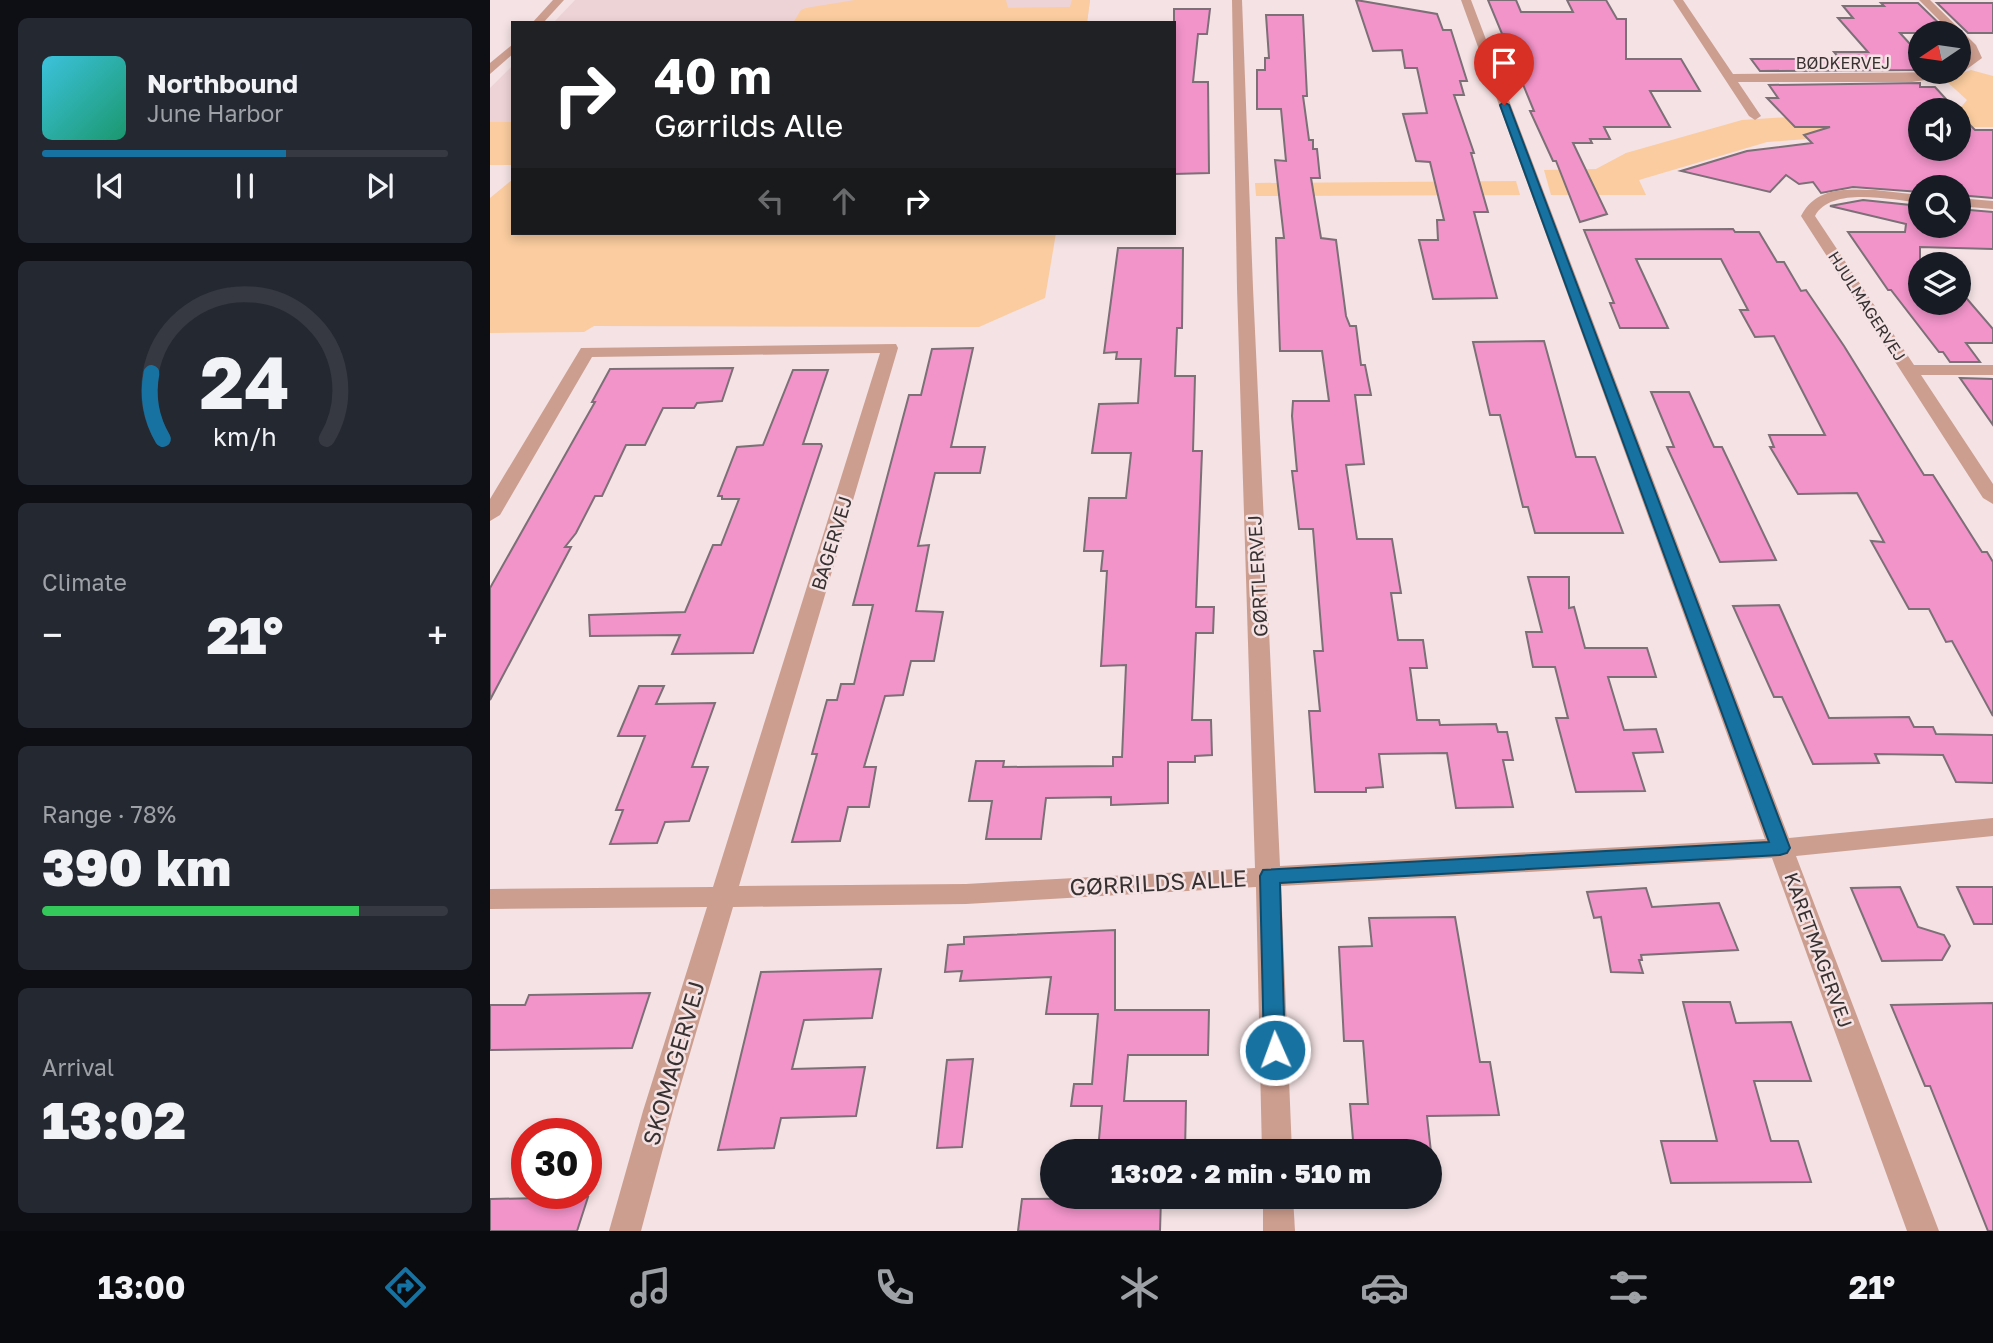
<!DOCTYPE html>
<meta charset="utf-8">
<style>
body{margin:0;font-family:"Golos Text",sans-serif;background:#242831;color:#f1f3f6;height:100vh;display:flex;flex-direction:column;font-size:26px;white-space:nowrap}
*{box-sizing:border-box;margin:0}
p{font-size:23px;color:#9ea1a6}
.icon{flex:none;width:38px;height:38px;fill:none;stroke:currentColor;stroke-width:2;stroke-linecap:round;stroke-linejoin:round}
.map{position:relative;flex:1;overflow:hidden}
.side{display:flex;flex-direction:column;gap:18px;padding:18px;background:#0d0f14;width:490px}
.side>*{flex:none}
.guide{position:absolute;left:21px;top:21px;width:665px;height:214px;border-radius:0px;box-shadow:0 4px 10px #0003;background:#202124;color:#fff;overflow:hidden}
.needle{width:46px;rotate:257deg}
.tools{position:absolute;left:1418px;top:21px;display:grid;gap:14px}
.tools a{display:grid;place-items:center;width:63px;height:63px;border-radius:50%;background:#171b24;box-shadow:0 4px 10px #0003;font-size:35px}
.speed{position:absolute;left:21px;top:1118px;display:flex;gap:14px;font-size:35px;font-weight:700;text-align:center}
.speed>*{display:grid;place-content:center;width:91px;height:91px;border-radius:50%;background:#171b24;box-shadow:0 4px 10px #0003;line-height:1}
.speed .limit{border:10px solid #d22;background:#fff;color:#111}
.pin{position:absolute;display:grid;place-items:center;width:60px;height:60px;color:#fff;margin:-72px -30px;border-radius:50% 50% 50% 0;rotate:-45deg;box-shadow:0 0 7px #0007}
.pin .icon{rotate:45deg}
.me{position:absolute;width:77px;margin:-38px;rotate:358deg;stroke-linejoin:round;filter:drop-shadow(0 0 5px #0008)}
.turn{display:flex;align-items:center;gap:24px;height:147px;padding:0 28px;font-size:32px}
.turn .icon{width:91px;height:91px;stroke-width:2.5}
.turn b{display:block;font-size:49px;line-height:60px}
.lanes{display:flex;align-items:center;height:66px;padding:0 28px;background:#0003;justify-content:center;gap:35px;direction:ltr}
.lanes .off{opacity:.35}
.big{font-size:52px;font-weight:800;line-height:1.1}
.side .widget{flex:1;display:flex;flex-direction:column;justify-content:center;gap:10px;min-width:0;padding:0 24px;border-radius:10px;background:#242831}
.side .dial{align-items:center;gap:0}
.dial svg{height:182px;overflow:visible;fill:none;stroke:#363941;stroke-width:7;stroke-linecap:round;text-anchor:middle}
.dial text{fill:#f1f3f6;stroke:none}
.song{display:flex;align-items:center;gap:21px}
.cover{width:84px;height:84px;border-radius:10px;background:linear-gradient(135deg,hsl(190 70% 55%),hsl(160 70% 35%))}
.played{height:7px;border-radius:4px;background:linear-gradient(90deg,#1772a1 60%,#363941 60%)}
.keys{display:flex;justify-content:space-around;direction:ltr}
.heat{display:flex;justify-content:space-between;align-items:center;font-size:38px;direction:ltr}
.charge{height:10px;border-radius:5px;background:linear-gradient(90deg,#34c759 78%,#363941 0)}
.trip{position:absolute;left:550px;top:1139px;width:402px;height:70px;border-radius:35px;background:#171b24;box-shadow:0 4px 10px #0003;font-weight:800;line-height:70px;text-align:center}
.tabs{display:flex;height:112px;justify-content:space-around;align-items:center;background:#090b0e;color:#9ea1a6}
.tabs .icon{width:49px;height:49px}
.tabs .active{color:#1772a1}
.tabs b{font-size:32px;color:#f1f3f6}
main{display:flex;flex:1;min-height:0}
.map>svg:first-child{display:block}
.built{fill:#edd3d5}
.green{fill:#facc9f}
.building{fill:#f294ca;stroke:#7c6f76;stroke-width:2}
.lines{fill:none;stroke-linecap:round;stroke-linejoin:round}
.street{fill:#cc9e8f;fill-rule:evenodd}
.route{fill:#1772a1;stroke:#0f4a69;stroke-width:2}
.labels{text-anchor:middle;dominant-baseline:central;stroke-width:5;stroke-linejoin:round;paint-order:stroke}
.far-street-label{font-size:16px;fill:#373131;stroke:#f4e2e4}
.street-label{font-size:19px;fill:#373131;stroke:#f4e2e4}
.near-street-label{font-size:23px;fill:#373131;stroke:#f4e2e4}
</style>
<main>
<section class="side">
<div class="widget">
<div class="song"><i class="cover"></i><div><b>Northbound</b><p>June Harbor</p></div></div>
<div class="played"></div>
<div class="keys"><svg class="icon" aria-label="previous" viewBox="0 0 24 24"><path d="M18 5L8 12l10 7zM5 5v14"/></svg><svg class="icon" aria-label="pause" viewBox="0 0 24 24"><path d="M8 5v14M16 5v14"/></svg><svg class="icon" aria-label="next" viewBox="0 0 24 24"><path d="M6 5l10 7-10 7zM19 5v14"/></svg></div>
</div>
<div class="widget dial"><svg viewBox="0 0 100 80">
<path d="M14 69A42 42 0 1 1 86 69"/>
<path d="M14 69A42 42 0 0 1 9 40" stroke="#1772a1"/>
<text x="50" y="56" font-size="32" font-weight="700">24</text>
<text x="50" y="72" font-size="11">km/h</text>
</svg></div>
<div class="widget"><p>Climate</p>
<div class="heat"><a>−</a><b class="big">21°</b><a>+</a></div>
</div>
<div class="widget"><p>Range · 78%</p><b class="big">390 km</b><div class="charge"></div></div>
<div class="widget"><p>Arrival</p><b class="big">13:02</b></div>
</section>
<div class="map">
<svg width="1503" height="1231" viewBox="0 0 1503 1231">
<rect width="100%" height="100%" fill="#f4e2e4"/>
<g class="built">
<path d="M85,0H600L597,23H63Z"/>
<path d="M23,65V165H0V88Z"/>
</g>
<g class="green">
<path d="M365,0H516L518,8L580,7L582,0H600L597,23H303L311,10L316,8Z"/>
<path d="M1481,70L1503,76V127H1468V110H1430V130L1277,142L1149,180L1156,195H1061L1054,170L1106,169L1136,153L1252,120L1472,106L1477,100L1454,79Z"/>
<rect x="0" y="122" width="23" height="43"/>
<path d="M23,179V233H566L555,298L489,327L104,326L94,332L0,333V198Z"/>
<path d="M1026,181L1030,195L766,196L765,183Z"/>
</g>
<g class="building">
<path d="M866,0L947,14L953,30H961L977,81H970L974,95H964L984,153H981L998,212H984L1007,298L943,299L929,240H948L947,220H954L940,162L926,161L913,114L937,113L927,68H915L912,50L883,51Z"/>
<path d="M998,0H1026L1031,12H1083L1077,0H1116L1127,19H1136V59H1191L1210,91H1160L1180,127H1114L1120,139H1100L1102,143H1083L1117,214L1090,222L1066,161H1063L1040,111H1044Z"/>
<path d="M1391,3H1428L1459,33H1410L1430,55V70L1270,71L1261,59H1350L1344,52H1378L1348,18H1363L1353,6H1394Z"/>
<path d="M1447,3H1503V33H1478Z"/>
<path d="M684,9H720L717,34H708L703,82H718L719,173L684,174Z"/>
<path d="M776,15H813L817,96H813L819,140H823V149H827L830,178H821L831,238L846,240L856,316L860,326H866L871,365H875L881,395H865L874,464L856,465L867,539H902L911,593H901L908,640H933L937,668H920L927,720H949L950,725L1006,724L1008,732H1017L1023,760H1013L1023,807L966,808L957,753L889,754L893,787L876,788V792H825L819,711H830L824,651H833L823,529H809L802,471H807L802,416L803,401H839L832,351H790L786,238H794L785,160L796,161L791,109H767V70H775V58H779Z"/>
<path d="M1430,83V87H1445L1466,110H1430V149H1468V113L1485,130H1503V198L1468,195V187H1430V192L1363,187L1331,193L1323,182L1309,184L1296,175L1280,192L1191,171L1257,151L1322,143L1314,135L1340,127H1305L1277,98H1288L1279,85Z"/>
<path d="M1373,200L1430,206V226H1468V209L1503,212V249L1430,247V303H1468V293H1472L1503,329V343H1476L1490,362H1460L1453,352H1449L1401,290H1398L1358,232H1415L1416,224L1340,206Z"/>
<path d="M1243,229L1245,232H1269L1287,262H1294L1311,291L1316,290L1354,346L1434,475H1443L1492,552H1497L1503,562V716L1462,641L1456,642L1439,609H1419L1381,541L1394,542L1367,493L1308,494L1280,447H1284L1279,435H1335L1284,336L1265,337L1250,310H1258L1231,259H1146L1178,328H1130L1120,303H1124L1094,230Z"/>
<path d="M628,248H693L692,328H687L685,376H705L703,451H712L706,607H724L723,633H706L702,720H721L722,755L705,756V762H678V803L621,805V797L556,798L551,839H496L502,801H479L486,761H514L513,767L623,766V757H632L636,665L611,666L617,571H611L613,551H594L599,498H636L641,453H602L609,404L648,403L651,359H626L627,352L614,353Z"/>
<path d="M1054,341L1086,457H1105L1133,533H1045L1038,507H1033L1010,415H1000L983,342Z"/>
<path d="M483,348L461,447H495L490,473H445L428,546L439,545L426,611L453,612L444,661H421L413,695L395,696L374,767H386L379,807H358L350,841L302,842L327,754H322L337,700H347L351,684H364L383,605H363L419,395H431L442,349Z"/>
<path d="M243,368L232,401L207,403L204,408H173L155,445H136L112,496H105L86,533L75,547H81L0,700V588L105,402H102L120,369Z"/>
<path d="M303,370H338L313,444H331L332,446L263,653L182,654L190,635L100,636L99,615L195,612L223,545H231L249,499H232V496H228L247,447L273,445Z"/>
<path d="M1470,378L1503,379V425Z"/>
<path d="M1161,392H1199L1224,447H1232L1286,560L1230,562L1177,447H1184Z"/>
<path d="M1038,577H1079V608L1084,607L1095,648H1157L1166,677H1118L1134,730L1166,729L1173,752L1143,753L1155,791L1086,792L1066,718H1078L1065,667H1043L1036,632H1052Z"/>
<path d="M1289,605L1339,718L1419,717L1424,727H1443L1446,734L1503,735V783L1466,782L1453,755L1385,754L1389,763L1323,764L1292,697H1284L1243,606Z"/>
<path d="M149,686H174L166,704L225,703L202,767H218L199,821L175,822L167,843L120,844L133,810H126L155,736H128Z"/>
<path d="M1410,887L1428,927L1454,935L1460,946L1452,960L1392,961L1361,888Z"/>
<path d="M1467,887H1503V924H1484Z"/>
<path d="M1156,888L1162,907L1229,903L1248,950L1151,955L1152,960H1149L1153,973L1121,972L1111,917L1104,918L1097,892Z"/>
<path d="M965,917L990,1062H1000L1009,1115L937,1116L941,1152H864L860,1104H878L873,1041H854L849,947L882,946L879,918Z"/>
<path d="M625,930V1010H719L718,1055H638L634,1101H696L695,1152L608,1150L612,1106H581L584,1084H602L608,1014H556L561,977L470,981L472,971L455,972L458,945L474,944V937Z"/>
<path d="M391,969L382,1018L314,1020L302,1069L375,1067L366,1116L291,1118L284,1148L228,1150L271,972Z"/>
<path d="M160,993L142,1048L0,1050V1005H35L39,995Z"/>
<path d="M1193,1002H1240L1246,1023L1301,1022L1321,1081H1264L1281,1141H1308L1321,1182L1181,1183L1171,1141H1227Z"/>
<path d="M1503,1003V1231H1498L1440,1086H1435L1401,1005Z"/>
<path d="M483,1059L472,1147L447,1148L457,1060Z"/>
<path d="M98,1197L87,1231H0V1199Z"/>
<path d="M671,1198L670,1231H528L532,1199Z"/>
</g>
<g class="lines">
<g class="street">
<path d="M63,0H74L53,23H42Z"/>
<path d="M742,0H752L763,288L790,866L1275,839L971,0H981L1299,838L1503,818V836L1306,856L1449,1231H1417L1282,858L791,886L802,1152H772L766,887L476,904L243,907L183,1111L151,1231H119L153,1111L217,907L0,909V889L223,887L390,353L102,357L10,515L0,521V499L91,348L406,344L408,348L249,886L476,884L765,868L747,288Z"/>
<path d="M1183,0H1193L1243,74L1468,72V64L1480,57L1477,48L1468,40V33H1462L1429,0H1440L1486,45L1492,58L1469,75L1422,82H1248L1271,116L1265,120L1259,116Z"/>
<path d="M23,44V54L0,74V63Z"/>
<path d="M1385,190L1430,195V203C1402,200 1341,186 1325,216L1424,365H1503V375H1431L1503,484V504L1493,498L1311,216C1326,187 1355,189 1385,190Z"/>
<path d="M1468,198L1503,201V209L1468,206Z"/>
<path d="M773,1197H803L805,1231H773Z"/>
</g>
</g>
<path class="route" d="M1014,102L1019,105L1300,848L1297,853L1290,855L790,883L795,1050L792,1056L785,1059L777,1056L774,1050L770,876L773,870L1279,842L1010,105Z"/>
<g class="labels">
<g class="far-street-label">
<text x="1353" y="63">BØDKERVEJ</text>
<text transform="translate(1377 306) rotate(57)">HJULMAGERVEJ</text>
</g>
<g class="street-label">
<text transform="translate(341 543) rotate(-73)">BAGERVEJ</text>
<text transform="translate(767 576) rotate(-93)">GØRTLERVEJ</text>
<text transform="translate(1329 950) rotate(70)">KARETMAGERVEJ</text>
</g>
<g class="near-street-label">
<text transform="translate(668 882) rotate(-3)">GØRRILDS ALLE</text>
<text transform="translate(183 1063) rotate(-74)">SKOMAGERVEJ</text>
</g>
</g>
</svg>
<div class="tools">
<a><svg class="needle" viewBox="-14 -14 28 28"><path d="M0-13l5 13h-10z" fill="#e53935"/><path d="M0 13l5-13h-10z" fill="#9ea1a6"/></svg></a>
<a><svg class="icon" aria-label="sound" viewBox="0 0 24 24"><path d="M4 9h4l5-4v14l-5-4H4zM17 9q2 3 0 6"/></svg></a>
<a><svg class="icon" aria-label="search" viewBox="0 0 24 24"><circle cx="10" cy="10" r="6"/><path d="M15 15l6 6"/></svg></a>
<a><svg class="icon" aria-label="layers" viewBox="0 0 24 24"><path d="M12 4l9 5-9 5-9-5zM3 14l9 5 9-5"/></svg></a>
</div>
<div class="speed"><div class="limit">30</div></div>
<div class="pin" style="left:1014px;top:105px;background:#d93025"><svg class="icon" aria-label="arrive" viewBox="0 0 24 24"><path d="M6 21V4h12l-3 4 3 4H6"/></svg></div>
<svg class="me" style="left:785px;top:1050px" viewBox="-20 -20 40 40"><circle r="17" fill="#1772a1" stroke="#fff" stroke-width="3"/><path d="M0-11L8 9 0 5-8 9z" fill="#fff"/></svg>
<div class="trip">13:02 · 2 min · 510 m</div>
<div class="guide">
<div class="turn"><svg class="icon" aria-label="right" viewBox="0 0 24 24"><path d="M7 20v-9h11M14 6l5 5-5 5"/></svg><div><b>40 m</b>Gørrilds Alle</div></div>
<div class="lanes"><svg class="icon off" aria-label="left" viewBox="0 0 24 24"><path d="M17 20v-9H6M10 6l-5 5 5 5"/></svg><svg class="icon off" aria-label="ahead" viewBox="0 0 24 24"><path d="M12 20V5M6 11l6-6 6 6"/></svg><svg class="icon" aria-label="right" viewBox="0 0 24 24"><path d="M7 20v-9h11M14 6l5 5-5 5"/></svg></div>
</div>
</div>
</main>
<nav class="tabs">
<b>13:00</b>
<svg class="icon active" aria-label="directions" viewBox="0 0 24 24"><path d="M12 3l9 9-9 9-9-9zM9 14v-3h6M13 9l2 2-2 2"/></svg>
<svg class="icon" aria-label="music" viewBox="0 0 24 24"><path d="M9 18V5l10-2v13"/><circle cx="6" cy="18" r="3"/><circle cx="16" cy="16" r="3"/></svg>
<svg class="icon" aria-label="phone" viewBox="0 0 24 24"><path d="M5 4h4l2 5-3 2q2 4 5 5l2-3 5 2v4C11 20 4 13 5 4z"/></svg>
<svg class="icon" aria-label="climate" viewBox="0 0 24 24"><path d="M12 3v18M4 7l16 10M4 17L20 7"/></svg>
<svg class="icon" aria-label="car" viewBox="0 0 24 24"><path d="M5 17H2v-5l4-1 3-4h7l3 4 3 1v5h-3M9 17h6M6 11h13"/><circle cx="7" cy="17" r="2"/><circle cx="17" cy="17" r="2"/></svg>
<svg class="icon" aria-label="filters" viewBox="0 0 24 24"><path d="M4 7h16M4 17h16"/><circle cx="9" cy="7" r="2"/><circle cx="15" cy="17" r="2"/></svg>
<b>21°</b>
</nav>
